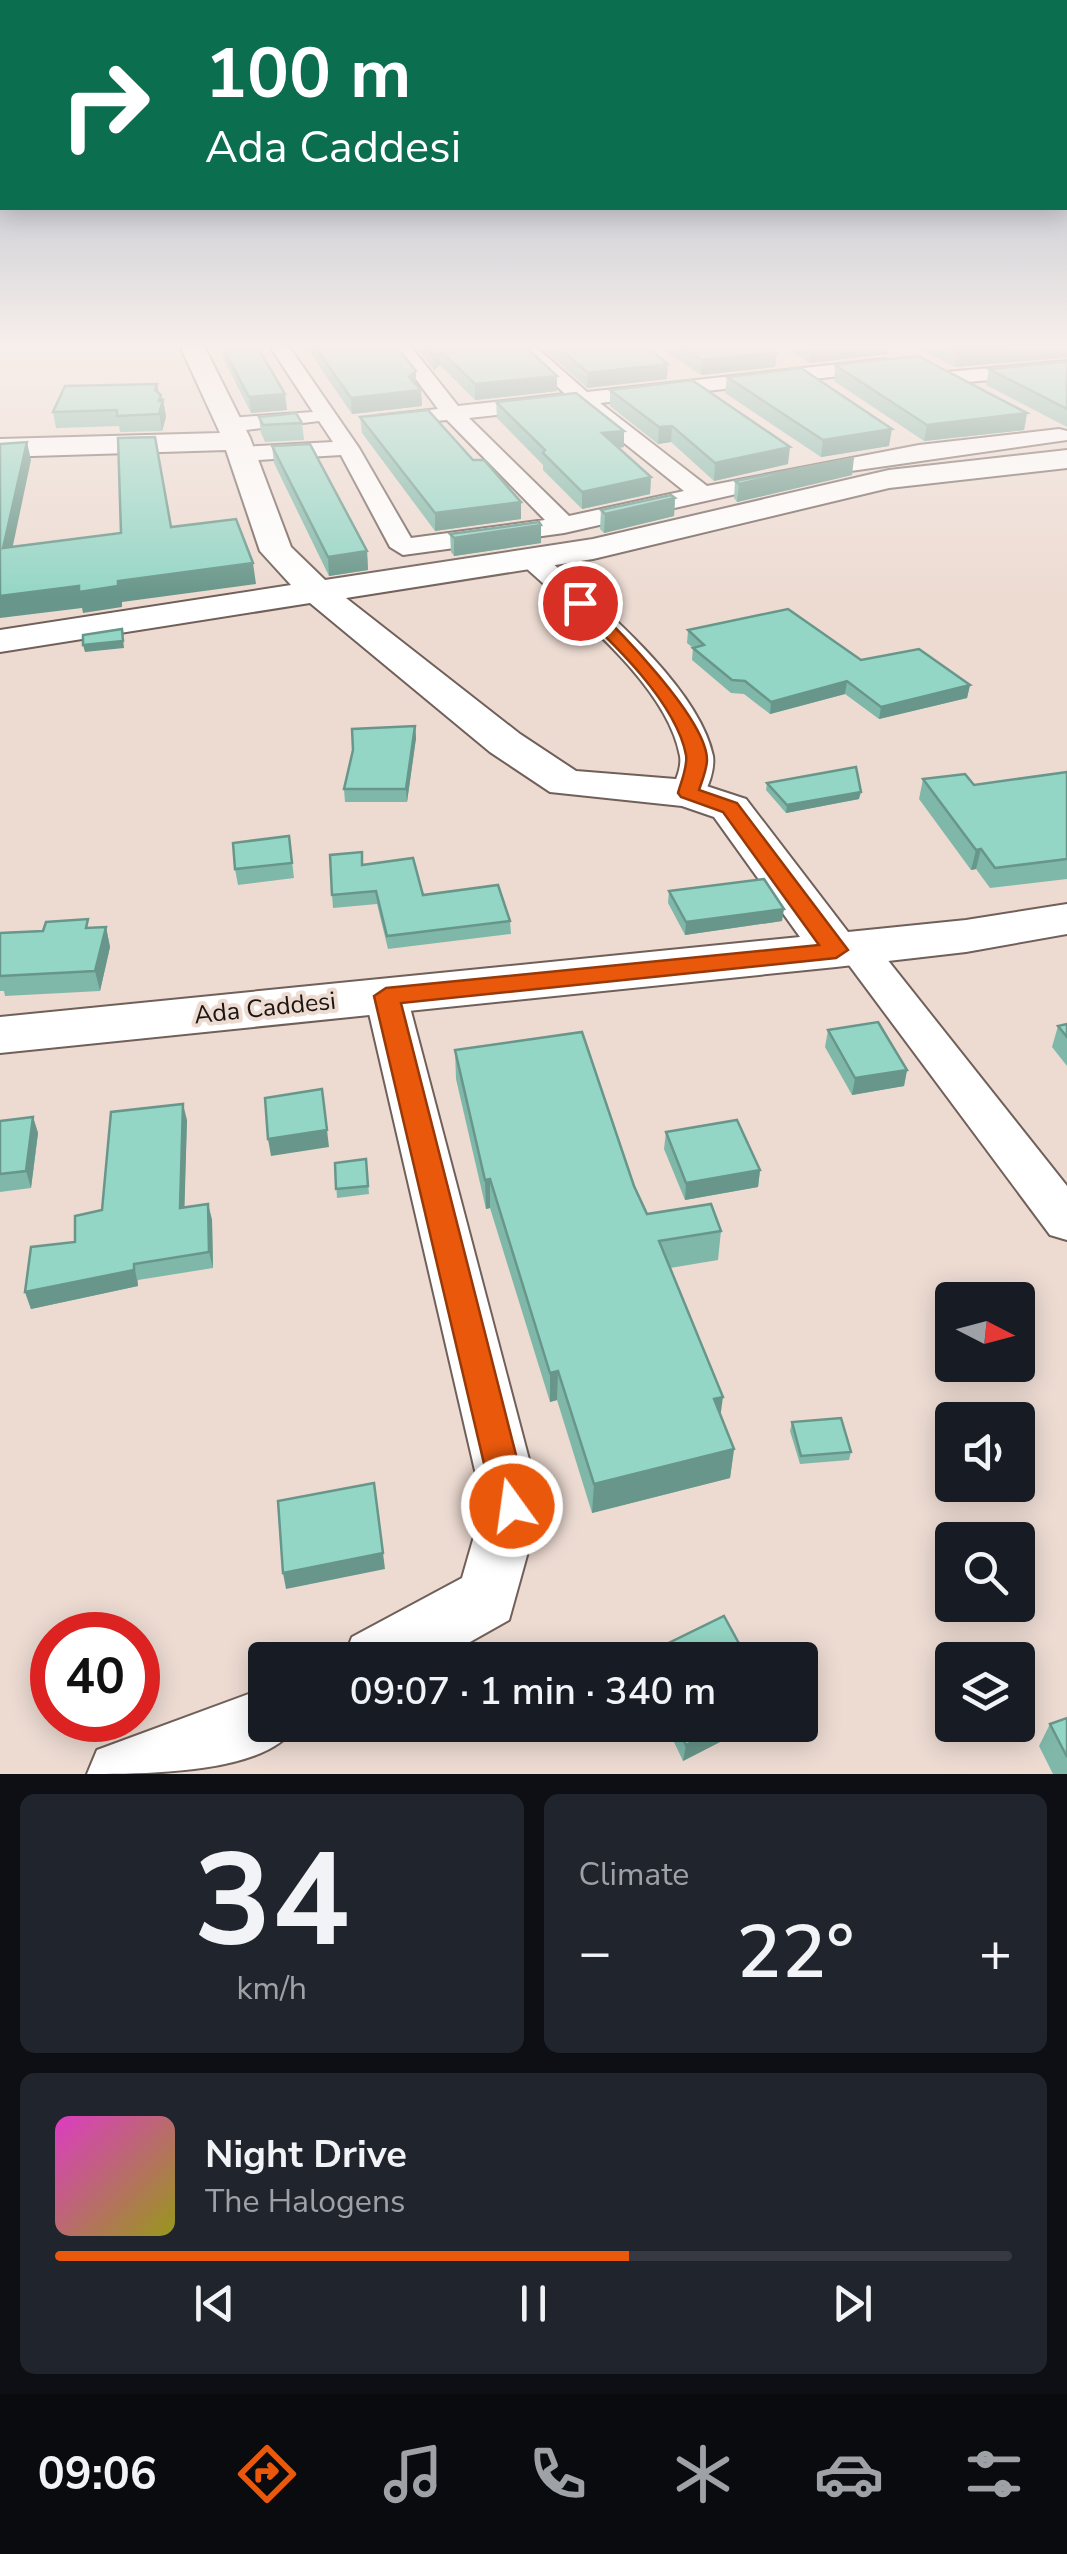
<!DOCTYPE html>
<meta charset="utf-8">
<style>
body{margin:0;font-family:"Nunito Sans",sans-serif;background:#20242c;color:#f1f3f6;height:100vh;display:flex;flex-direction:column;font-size:38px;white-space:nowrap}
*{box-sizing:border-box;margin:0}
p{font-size:32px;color:#9ea1a6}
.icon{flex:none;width:55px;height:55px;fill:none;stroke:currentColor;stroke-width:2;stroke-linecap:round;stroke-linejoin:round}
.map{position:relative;height:1774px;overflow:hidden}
.drawer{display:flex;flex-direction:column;gap:20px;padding:20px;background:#0d0f14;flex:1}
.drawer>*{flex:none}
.hud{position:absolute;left:0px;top:0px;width:1068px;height:210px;box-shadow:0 5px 25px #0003;background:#0b6e4f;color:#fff;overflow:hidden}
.needle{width:65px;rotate:96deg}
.controls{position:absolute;left:935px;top:1282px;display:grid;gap:20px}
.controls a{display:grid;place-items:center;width:100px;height:100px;border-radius:10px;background:#171b24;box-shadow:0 5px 25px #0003;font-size:50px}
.speed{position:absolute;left:30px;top:1612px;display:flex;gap:20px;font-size:50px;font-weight:700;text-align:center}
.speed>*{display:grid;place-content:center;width:130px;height:130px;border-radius:50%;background:#171b24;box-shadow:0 5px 25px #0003;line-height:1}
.speed .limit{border:15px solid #d22;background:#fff;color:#111}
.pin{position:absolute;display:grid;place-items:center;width:85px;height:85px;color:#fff;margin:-42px;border:5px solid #fff;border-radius:50%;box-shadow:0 2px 10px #0007}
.me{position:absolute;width:110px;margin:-55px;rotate:346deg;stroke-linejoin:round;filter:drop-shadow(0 0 8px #0008)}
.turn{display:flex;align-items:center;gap:35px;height:210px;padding:0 40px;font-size:45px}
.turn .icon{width:130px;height:130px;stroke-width:2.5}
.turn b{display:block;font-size:70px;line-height:85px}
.big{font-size:75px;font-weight:600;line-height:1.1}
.drawer .widget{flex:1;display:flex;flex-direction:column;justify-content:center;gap:15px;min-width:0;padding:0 35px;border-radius:15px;background:#20242c}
.drawer .dial{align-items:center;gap:0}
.dial b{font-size:130px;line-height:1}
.song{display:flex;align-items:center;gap:30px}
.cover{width:120px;height:120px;border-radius:15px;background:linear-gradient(135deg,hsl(310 70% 55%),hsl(60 70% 35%))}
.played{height:10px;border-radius:5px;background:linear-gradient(90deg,#ea580c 60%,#363941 60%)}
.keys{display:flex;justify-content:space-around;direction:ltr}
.heat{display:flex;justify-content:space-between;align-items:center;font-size:55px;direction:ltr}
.drawer .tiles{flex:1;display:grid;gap:20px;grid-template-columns:1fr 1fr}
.widget:last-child{grid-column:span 2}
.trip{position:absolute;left:248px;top:1642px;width:570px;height:100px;border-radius:10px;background:#171b24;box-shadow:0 5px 25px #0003;font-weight:600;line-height:100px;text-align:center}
.menu{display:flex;height:160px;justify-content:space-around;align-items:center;background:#090b0e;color:#9ea1a6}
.menu .icon{width:70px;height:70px}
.menu .current{color:#ea580c}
.menu b{font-size:45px;color:#f1f3f6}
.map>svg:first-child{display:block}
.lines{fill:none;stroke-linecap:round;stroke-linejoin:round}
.minor-casing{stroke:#706059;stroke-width:4}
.major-casing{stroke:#706059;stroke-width:4}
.minor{fill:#fff;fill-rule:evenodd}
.major{fill:#fff;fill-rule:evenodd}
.wall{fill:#7fb8a9}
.shaded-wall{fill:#68968a}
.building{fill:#94d6c5;stroke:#68968a;stroke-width:2.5}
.route{fill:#ea580c;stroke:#983908;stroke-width:2.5}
.labels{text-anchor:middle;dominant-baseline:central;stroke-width:8;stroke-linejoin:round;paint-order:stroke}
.street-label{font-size:25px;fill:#1b1512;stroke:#eddbd2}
</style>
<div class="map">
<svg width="1067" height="1774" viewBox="0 0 1067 1774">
<rect width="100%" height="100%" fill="#eddbd2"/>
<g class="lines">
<defs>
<g id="minor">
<path d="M271,348H290L359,448L411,538L545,520L447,420L376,426L373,421L376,416L438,409L393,348H412L458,406L565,394L517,348H537L587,392L885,359L895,365L885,371L600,403L707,486L919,445L1059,429L1067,431V440L816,476L564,533L403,555L390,547L341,455L241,461L230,454L241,447L333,442L319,421L229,432L218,425L229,418L313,412ZM578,406L684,491L569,516L469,418Z"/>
<path d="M1067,361V373L946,384L936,378L946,372Z"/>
<path d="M533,552L542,554C595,601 699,686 713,756C715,770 708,789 700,800L688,803L676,800L671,793C675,781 682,768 680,756C668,686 574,612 524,566L520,560Z"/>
<path d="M857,935L871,939L1067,1186V1240L1050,1235L843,957L837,948L843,939Z"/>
<path d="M386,982L401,986L407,996L541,1505L509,1620L438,1660H343L352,1637L462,1578L483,1505L365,996L371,986Z"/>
<path d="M265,1688V1725H296C269,1774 146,1774 87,1774L97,1750Z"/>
</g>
<path id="major" d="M181,348H205L250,438L291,547L325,580L593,539L889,470L1067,450V468L889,488L593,559L346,598L520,734L576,771L688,780L746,799L848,932L966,920L1067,904V934L966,952L836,967L0,1053V1017L800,937L714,817L682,806L550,792L490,752L310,603L0,652V630L291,585L260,551L226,450L0,457V439L220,433Z"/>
</defs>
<use href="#minor" class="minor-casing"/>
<use href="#major" class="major-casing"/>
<use href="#minor" class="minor"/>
<use href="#major" class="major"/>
</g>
<g class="wall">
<path d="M221,348H258L287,410L251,413L222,356Z"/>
<path d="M308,348H398L416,371V385L421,390L422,406L352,414L308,350Z"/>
<path d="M417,348H527L557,391L475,400L440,365L434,370Z"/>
<path d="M542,348H647L667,379L587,388Z"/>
<path d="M660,348H771L777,352L775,367L701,375Z"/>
<path d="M785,348H890L889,354L809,363Z"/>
<path d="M917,348H1067V358L955,367Z"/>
<path d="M1067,362V427L986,385L989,369Z"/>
<path d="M835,365L1027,413L1024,430L924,441L834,381Z"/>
<path d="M727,377L889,446L821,457L725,393Z"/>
<path d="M610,390L788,464L714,481L671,442L658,444L610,406Z"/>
<path d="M158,393L163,400L166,417L162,431L120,432L119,426L56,428L53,412Z"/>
<path d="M496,402L624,447L619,448L651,477L650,494L582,509L543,470V465L497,418Z"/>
<path d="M259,417L302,423L304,440L265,442L261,433Z"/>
<path d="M360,417L473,460L521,502V519L435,531L362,433Z"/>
<path d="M272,446L367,551L368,570L329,576L274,463Z"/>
<path d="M852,475L737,502L734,498L735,481Z"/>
<path d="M675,498L674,516L604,533L600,529L601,510Z"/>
<path d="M450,534L541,543L454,556L451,552Z"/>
<path d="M688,630L861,660L970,685L967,698L879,719L845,694L770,714L744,694L731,693L692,660L693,648L687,643Z"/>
<path d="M415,726L416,738L407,802H345L344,789L353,750Z"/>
<path d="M1067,772V879L990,888L976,869L971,870L919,799L923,779L974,785Z"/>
<path d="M767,783L859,799L786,813L766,790Z"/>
<path d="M289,836L294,878L238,885L235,869Z"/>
<path d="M362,865L423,895L510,921L511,934L388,949L377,904L333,908L332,895Z"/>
<path d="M669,891L782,921L685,935L668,903Z"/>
<path d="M106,927L110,947L100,991L5,996L4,991H0V933Z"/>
<path d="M1067,1024V1066L1052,1047L1058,1026Z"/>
<path d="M828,1030L907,1070L904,1086L852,1095L825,1047Z"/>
<path d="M455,1050L634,1186L647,1214L721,1231L718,1260L670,1268L721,1416L734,1449L730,1478L592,1513L557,1400L550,1402L490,1208L486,1209L456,1079Z"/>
<path d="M33,1117L38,1133L31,1188L0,1192V1121Z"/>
<path d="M187,1120L184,1207L208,1204L212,1220L213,1268L138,1280V1286L31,1309L25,1292L75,1242L102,1210Z"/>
<path d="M666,1132L760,1170L758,1187L685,1200L664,1149Z"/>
<path d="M366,1159L369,1194L337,1198L335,1163Z"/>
<path d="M792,1422L851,1452L849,1460L800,1464L790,1431Z"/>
<path d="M1067,1718V1774H1053L1039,1746L1050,1724Z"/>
<path d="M666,1725H753L683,1761Z"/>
</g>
<g class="shaded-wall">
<path d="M811,348H890L889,354L809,363Z"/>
<path d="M1008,348H1067V357L955,367L957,352Z"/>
<path d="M440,350V365L434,370L433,355Z"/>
<path d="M777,352L775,367L701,375L702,360Z"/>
<path d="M668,364L667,379L587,388L588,373Z"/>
<path d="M416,371V386L421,390L422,406L352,414L351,398L409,377Z"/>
<path d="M557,376V391L475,400V384Z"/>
<path d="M157,384L160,400L161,395L163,403V400L166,417L162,431L155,390Z"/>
<path d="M285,394L287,410L251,413L249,397Z"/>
<path d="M1027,413L1024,430L924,441L927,425Z"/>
<path d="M672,426L671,442L658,444L659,427Z"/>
<path d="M892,429L889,446L821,457L823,440Z"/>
<path d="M624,431V447L602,450V433Z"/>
<path d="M27,442L31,460L8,569L3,548Z"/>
<path d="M790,447L788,464L714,481L715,463Z"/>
<path d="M854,458L852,475L737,502L739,484Z"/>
<path d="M651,477L650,494L582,509V492Z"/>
<path d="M675,498L674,516L604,533L605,514Z"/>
<path d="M521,502V519L435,531V513Z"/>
<path d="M541,525V543L454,556V538Z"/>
<path d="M367,551L368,570L329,576L328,557Z"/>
<path d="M253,563L256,584L122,602V607L83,613L82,608L0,618V596Z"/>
<path d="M122,629L124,648L85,652L83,645Z"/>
<path d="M847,681L845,694L770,714L771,702Z"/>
<path d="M970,685L967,698L879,719L881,707Z"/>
<path d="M415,726L416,738L407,802L406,789Z"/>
<path d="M861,792L859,799L786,813L787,805Z"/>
<path d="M981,849L976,869L971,870L976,850Z"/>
<path d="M784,909L782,921L685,935L686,922Z"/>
<path d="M106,927L110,947L100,991L95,971Z"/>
<path d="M907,1070L904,1086L852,1095L855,1078Z"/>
<path d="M183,1104L187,1120L184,1224L180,1208Z"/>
<path d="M33,1117L38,1133L31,1188L26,1171Z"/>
<path d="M327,1130L329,1147L271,1156L268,1139Z"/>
<path d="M760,1170L758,1187L685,1200L686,1183Z"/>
<path d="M490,1179V1208L486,1209L485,1180Z"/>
<path d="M208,1204L212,1220L213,1268L209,1252Z"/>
<path d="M134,1264L138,1286L31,1309L25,1292Z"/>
<path d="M558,1371L557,1400L550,1402V1373Z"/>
<path d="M723,1397L719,1426L714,1399Z"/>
<path d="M734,1449L730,1478L592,1513L594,1484Z"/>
<path d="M383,1553L385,1569L286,1589L283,1573Z"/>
<path d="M725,1725H753L683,1761L686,1745Z"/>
</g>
<g class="building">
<path d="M223,348H258L285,394L249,397Z"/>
<path d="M316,348H398L416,371L409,377L421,390L351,398Z"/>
<path d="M428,348H527L557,376L475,384L440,350L433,355Z"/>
<path d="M559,348H647L668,364L588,373Z"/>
<path d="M684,348H771L777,352L702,360Z"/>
<path d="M949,348H1008L957,352Z"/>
<path d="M918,356L1027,413L927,425L835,365Z"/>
<path d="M1067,362V409L989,369Z"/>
<path d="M801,368L892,429L823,440L727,377Z"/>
<path d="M692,380L790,447L715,463L672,426L659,427L610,390Z"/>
<path d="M157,384L155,390L161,395L159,401L163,400L159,414L117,416V410L53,412L65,386Z"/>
<path d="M576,393L624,431L602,433L651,477L582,492L543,453L545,450L496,402Z"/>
<path d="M428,410L473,460H484L521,502L435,513L360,417Z"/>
<path d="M296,413L302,423L263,425L259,417Z"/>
<path d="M155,437L171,527L236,519L253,563L118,581V586L79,592V586L0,596V444L27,442L3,548L121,533L118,438Z"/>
<path d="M310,444L367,551L328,557L272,446Z"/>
<path d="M854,458L739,484L735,481Z"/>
<path d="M671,495L675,498L605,514L601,510Z"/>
<path d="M539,522L541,525L454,538L450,534Z"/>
<path d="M788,609L861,660L919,649L970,685L881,707L847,681L771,702L745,681L732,680L693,648L704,645L688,630Z"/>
<path d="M122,629L123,641L83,645V635Z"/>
<path d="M415,726L406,789H344L353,750L352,729Z"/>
<path d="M856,767L861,792L787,805L767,783Z"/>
<path d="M1067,772V859L995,868L981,849L976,850L923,779L965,774L974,785Z"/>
<path d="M289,836L292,863L235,869L233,843Z"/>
<path d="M362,852V865L413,858L423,895L498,885L510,921L387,936L376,891L332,895L330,855Z"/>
<path d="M764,879L784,909L686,922L669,891Z"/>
<path d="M88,919L86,928L106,927L95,971L0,976V933L43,931L46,922Z"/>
<path d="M878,1022L907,1070L855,1078L828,1030Z"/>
<path d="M1067,1024V1037L1058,1026Z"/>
<path d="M582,1032L634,1186L647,1214L711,1204L721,1231L659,1241L723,1397L714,1399L734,1449L594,1484L558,1371L550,1373L490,1179L485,1180L455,1050Z"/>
<path d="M322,1089L327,1130L268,1139L265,1098Z"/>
<path d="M183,1104L180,1208L208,1204L209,1252L134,1264V1270L25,1292L31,1247L75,1242V1216L102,1210L111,1112Z"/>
<path d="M33,1117L26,1171L0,1174V1121Z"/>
<path d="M737,1120L760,1170L686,1183L666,1132Z"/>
<path d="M366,1159L368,1186L336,1189L335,1163Z"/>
<path d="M841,1418L851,1452L801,1456L792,1422Z"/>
<path d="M374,1483L383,1553L283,1573L278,1501Z"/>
<path d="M724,1616L748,1660H644L642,1656Z"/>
<path d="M1067,1718V1757L1050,1724Z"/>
<path d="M676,1725H725L686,1745Z"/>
</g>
<linearGradient id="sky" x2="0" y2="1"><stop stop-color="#99a6bb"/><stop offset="0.58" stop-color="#f7efeb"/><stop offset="1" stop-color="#f7efeb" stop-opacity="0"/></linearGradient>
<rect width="1067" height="596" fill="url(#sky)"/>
<path class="route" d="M574,599H586C616,627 707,719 707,760C707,769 702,781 699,790L737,803L848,950L836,958L401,1003L529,1506L524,1517L512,1522L499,1517L494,1506L374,996L386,988L819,945L723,812L681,797L678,793C681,782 688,766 686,755C676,702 612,642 574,606Z"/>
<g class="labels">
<g class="street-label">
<text transform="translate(265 1008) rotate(-6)">Ada Caddesi</text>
</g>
</g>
</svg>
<div class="controls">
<a><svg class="needle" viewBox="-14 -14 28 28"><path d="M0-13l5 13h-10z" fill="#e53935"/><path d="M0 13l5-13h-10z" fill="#9ea1a6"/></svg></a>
<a><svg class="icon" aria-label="sound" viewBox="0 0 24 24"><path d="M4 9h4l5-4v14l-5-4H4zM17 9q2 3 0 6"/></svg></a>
<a><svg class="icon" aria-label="search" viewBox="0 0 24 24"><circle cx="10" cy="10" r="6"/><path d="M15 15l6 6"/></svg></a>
<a><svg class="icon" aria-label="layers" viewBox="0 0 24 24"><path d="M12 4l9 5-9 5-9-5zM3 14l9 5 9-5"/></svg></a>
</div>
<div class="speed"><div class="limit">40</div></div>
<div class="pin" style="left:580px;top:603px;background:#d93025"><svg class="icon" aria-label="arrive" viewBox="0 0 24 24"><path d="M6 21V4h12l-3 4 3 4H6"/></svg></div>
<svg class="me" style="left:512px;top:1506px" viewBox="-20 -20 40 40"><circle r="17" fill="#ea580c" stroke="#fff" stroke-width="3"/><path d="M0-11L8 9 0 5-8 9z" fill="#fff"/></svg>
<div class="trip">09:07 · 1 min · 340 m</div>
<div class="hud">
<div class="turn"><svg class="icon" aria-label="right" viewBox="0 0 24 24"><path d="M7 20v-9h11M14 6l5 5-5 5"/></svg><div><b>100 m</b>Ada Caddesi</div></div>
</div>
</div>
<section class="drawer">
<div class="tiles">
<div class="widget dial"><b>34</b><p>km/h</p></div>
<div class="widget"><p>Climate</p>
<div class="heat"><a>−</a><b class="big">22°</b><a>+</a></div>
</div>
<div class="widget">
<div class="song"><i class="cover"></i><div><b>Night Drive</b><p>The Halogens</p></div></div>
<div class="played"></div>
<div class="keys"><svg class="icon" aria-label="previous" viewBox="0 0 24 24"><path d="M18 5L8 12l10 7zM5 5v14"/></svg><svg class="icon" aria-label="pause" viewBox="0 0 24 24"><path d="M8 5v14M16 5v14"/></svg><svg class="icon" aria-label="next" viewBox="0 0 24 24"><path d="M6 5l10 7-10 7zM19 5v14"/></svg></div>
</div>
</div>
</section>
<nav class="menu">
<b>09:06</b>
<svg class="icon current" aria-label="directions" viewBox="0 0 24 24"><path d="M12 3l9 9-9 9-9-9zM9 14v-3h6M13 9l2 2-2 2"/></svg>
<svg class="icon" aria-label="music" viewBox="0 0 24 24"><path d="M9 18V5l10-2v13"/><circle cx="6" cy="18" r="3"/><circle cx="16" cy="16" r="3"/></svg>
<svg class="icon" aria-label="phone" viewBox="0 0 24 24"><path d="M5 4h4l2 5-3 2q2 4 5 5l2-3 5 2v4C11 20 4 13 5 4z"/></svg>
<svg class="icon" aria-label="climate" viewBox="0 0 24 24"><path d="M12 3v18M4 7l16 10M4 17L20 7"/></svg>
<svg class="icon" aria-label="car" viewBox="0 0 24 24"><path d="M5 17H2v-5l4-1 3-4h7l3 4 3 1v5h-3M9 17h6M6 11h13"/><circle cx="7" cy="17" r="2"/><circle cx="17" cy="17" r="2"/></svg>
<svg class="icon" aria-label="filters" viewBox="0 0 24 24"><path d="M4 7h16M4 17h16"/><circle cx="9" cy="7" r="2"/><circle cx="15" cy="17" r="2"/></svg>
</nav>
